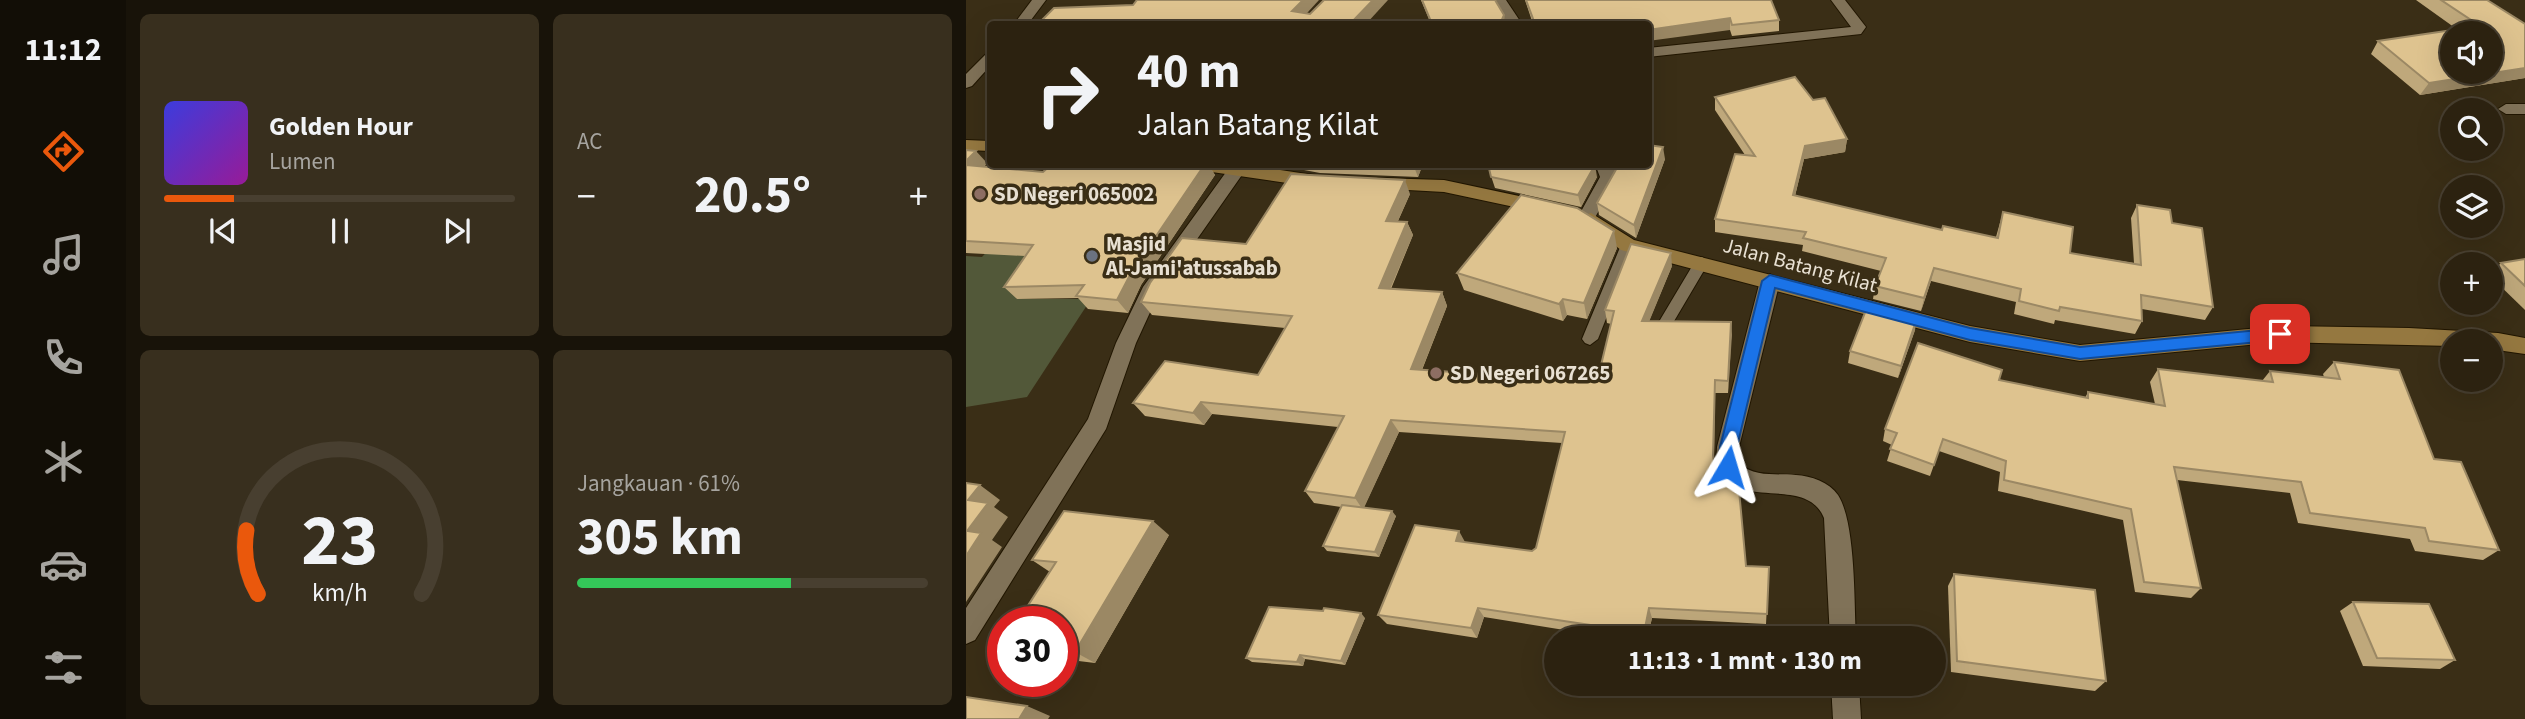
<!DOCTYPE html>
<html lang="id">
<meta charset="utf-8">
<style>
body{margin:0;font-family:"Source Sans 3",sans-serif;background:#382f1e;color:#f1f3f6;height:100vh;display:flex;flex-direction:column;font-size:26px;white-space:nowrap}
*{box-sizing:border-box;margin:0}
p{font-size:23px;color:#a6a49f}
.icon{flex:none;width:38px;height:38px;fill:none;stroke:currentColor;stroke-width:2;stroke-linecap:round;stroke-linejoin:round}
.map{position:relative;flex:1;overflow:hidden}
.sheet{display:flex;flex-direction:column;gap:14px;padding:14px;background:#181309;width:840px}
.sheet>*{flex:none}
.banner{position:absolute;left:21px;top:21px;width:665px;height:147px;border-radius:7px;box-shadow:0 7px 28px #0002,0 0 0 2px #483f30;background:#2c2210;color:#f1f3f6;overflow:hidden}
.buttons{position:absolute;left:1474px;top:21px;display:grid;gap:14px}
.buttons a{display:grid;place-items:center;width:63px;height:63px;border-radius:50%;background:#2c2210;box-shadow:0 7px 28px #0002,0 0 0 2px #483f30;font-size:35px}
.speed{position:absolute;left:21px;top:606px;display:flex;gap:14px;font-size:35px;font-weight:700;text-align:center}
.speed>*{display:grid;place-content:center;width:91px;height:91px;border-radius:50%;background:#2c2210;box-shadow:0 7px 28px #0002,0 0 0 2px #483f30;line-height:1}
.speed .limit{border:10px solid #d22;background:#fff;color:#111}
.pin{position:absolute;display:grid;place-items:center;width:60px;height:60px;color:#fff;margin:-30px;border-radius:14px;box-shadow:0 4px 10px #0006}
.me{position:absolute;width:77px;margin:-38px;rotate:7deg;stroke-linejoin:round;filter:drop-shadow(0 0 5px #0008)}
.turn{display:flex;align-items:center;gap:24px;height:147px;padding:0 35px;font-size:32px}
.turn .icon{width:91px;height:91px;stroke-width:2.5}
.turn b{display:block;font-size:49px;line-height:60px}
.big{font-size:52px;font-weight:700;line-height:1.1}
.sheet .card{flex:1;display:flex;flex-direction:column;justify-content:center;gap:10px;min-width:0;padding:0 24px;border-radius:10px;background:#382f1e}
.sheet .dial{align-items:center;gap:0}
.dial svg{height:182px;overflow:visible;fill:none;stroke:#483f30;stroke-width:7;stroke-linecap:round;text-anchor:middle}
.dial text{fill:#f1f3f6;stroke:none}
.song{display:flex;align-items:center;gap:21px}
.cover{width:84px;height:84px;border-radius:10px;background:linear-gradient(135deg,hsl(240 70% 55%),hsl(300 70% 35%))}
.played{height:7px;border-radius:4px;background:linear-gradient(90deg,#ea580c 20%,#483f30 20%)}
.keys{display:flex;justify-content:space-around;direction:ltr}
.heat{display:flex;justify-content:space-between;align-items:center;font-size:38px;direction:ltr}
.charge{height:10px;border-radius:5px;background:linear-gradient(90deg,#34c759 61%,#483f30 0)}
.sheet .tiles{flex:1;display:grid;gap:14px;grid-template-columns:repeat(2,1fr)}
.trip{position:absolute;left:578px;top:626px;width:402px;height:70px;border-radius:35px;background:#2c2210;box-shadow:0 7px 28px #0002,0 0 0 2px #483f30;font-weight:700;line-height:70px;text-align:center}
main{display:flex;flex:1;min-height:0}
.tabs{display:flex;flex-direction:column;width:126px;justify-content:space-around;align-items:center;background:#120e06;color:#a6a49f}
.tabs .icon{width:49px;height:49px}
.tabs .current{color:#ea580c}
.tabs b{font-size:32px;color:#f1f3f6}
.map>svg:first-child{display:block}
.green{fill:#525839}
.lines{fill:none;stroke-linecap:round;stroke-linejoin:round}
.lane-casing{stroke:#211601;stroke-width:2}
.street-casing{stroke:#211601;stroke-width:2}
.secondary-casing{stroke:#211601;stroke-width:2}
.lane{fill:#807258;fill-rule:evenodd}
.street{fill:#807258;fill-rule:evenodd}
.secondary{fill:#957840;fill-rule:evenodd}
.wall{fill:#bfa87b}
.shaded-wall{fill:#9b8864}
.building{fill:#dec38f;stroke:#9b8864;stroke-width:2;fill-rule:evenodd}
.route{fill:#1a73e8;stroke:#114b97;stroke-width:2}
.education-dot{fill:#8d6e63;stroke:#3a2e16;stroke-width:2.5}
.worship-dot{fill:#6b7280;stroke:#3a2e16;stroke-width:2.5}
.labels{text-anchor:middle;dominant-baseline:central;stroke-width:7;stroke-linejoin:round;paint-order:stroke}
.poi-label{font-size:21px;font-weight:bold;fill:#e9e1d3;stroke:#3a2e16;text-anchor:start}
.street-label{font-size:21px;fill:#e9e1d3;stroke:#3a2e16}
</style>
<main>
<nav class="tabs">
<b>11:12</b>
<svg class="icon current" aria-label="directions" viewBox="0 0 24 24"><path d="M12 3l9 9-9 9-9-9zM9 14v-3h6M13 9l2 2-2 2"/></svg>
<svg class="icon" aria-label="music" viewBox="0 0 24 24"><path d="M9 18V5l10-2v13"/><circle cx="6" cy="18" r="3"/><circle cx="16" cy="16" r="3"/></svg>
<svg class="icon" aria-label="phone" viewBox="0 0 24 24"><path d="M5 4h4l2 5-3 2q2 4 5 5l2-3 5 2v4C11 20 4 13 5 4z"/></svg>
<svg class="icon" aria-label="climate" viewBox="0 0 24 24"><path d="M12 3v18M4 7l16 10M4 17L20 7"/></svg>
<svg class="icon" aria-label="car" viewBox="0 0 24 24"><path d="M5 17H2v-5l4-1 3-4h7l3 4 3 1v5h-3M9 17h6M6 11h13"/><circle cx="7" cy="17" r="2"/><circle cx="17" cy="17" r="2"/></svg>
<svg class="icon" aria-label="filters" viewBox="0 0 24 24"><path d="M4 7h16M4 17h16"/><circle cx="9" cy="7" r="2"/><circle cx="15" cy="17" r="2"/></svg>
</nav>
<section class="sheet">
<div class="tiles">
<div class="card">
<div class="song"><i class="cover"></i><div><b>Golden Hour</b><p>Lumen</p></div></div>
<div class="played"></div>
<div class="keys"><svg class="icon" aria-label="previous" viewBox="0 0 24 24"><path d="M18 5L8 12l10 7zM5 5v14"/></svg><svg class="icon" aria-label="pause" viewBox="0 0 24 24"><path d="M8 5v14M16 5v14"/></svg><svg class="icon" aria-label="next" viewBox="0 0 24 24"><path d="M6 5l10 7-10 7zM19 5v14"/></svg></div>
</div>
<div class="card"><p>AC</p>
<div class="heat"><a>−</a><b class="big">20.5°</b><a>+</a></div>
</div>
<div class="card dial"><svg viewBox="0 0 100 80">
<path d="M14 69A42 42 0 1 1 86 69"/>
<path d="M14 69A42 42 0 0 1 9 41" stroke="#ea580c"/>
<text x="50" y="56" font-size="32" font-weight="700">23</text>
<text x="50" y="72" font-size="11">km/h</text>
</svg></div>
<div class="card"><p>Jangkauan · 61%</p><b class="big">305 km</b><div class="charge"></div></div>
</div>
</section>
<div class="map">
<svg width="1559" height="719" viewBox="0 0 1559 719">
<rect width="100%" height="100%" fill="#3a2e16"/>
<path class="green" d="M29,243L81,249L50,299H125L61,397L0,407V256L16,257Z"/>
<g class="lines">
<defs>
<g id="lane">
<path d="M662,240L669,245L632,339L624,345L619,343L616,339L655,245Z"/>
<path d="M736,257L743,262L704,328H694L691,324L694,320L731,258Z"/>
</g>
<g id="street">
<path d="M66,0H80L62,24H48Z"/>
<path d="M526,0H540L556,24H542Z"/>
<path d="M865,0H879L900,27L895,34L682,57V48L885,27Z"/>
<path d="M24,53V66L6,86L0,88V74L19,55Z"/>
<path d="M1559,104V114H1540L1532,109L1540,104Z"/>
<path d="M629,164H646L652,177L627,221L621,223L612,217L634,177Z"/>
<path d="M269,166L278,172L192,295L170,343L140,429L9,640L0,644V608L122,419L150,343L177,287L263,168Z"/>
<path d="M804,274L814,281L773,447V463C789,478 810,473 830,475C845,476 863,482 872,495C890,523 888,603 890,639H864L858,518C840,474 772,513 750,467L751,447L794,281Z"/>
<path d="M865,684H893L895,719H867Z"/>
</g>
<g id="secondary">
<path d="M0,140L24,141V151L0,150Z"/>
<path d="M224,164H274L348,175L357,181L348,187L232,170Z"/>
<path d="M412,178L478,180L577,201L586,207L577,213L478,192L406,188L403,184Z"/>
<path d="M625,213L668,240L1004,326L1114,345L1314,326L1443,328L1532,333L1559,338V354L1524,349V341H1486V346L1314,342L1114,361L1004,342L655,250L619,223L616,219L619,215Z"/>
</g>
</defs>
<use href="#lane" class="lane-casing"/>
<use href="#street" class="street-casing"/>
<use href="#secondary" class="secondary-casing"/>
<use href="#lane" class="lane"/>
<use href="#street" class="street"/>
<use href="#secondary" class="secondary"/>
</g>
<g class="wall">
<path d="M455,0H529L540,24H465Z"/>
<path d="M559,0H805L813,20V31L766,36L764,30L682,24H567Z"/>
<path d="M1450,0H1521L1559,24V78L1454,95L1405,54L1412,41L1492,30Z"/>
<path d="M749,97L847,100L881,139L879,152L838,159L829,196L976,230L1030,237L1037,212L1104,253L1168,263L1165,218L1171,205L1206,223L1247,307L1239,320L1176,309V321L1169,334L1089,320L1088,324L1048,314L1050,302L965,281L955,311L907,299L909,286L915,271L836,251L837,245L749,232V219L779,155L749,110Z"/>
<path d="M0,150L21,163L18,167L77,172L86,164H242L249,175L175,285L162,313L122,309L112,298L51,299L38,287L59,256L0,253Z"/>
<path d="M699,159L670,238L633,215L631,203L652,167L651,164H682Z"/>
<path d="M306,164H457L452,177L354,173Z"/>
<path d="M521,164L631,177L615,207L529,188Z"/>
<path d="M444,194L432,221L441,222L447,235L425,289L476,292L481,306L456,370L631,382L645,324L641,323L639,310L706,266L683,321L765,322L762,393H749L748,461L749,469L780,566L803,567L800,624L686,618L681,639H654L518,617L511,638L421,624L412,615L499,542L566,551L570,548L596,443L433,432L398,507L430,516L413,557L361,551L357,546L375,507L348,503L339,491L372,427L246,414L238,425L179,416L167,403L292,375L319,328L186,315L175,302L280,244Z"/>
<path d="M651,248L621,319L601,315L597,321L498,290L491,273Z"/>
<path d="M1559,259V310L1524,276V274L1535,263Z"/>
<path d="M949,330L932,378L882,363L884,351Z"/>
<path d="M1368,362L1468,459L1533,550L1517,560L1449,551L1444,539L1332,523L1324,493L1211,480L1235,588L1225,598L1169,592L1157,520L1032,491L1034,472L973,451L964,476L921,461L926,445L917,441L919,429L1033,380L1119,398L1122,392L1189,404L1184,382L1192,369L1296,381L1304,371L1358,377L1357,374Z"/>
<path d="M203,535L129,663L96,659V621L84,572L66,560Z"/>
<path d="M988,574L1140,681L1129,691L985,672L982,586Z"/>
<path d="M1387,602L1489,660L1474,669L1397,666L1374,611Z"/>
<path d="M399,618L379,665L339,659L337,666L286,662L280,658Z"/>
</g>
<g class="shaded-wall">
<path d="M337,0H353L331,24L326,11Z"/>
<path d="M407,0H422L400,24H384Z"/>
<path d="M538,15L540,24H534Z"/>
<path d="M764,18V30L682,41V30Z"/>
<path d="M1559,68V78L1454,95L1463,83Z"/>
<path d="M881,139L879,152L838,159L826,208L827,195L839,146Z"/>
<path d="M697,147L699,159L670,238L668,225Z"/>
<path d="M10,151L21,163L8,178L0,169V161Z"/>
<path d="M239,164H242L249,175L175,285L162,313L151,300L165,273Z"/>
<path d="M447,164H457L452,177Z"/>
<path d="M629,165L631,177L615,207L612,195Z"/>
<path d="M439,180L444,194L426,234L420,221Z"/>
<path d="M441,222L447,235L419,301L413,288Z"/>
<path d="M648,231L651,248L621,319L618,303Z"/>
<path d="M705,253L706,266L678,334L676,321Z"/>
<path d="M968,268L965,281L955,311L958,298Z"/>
<path d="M476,292L481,306L451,382L445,369Z"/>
<path d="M597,299L601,315L597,321L593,304Z"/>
<path d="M951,318L949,330L932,378L935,366Z"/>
<path d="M765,322L766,335L762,393V381Z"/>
<path d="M235,402L246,414L238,425L227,413Z"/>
<path d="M425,420L433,432L397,510L389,498Z"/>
<path d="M14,485L34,500L28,507L42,517L26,540L36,547L0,602V556L2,500Z"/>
<path d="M426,511L430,516L413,557L409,552Z"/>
<path d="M187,521L203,535L129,663L109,652Z"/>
<path d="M493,531L499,542L490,541Z"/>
<path d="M512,608L518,617L511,638L505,628Z"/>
<path d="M683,608L686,618L681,639H679L678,633Z"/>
<path d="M395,613L399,618L379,665L375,661Z"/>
<path d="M334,655L339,659L337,666L331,662Z"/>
<path d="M61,706L84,716L82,719H53Z"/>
</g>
<g class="building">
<path d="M171,0H337L326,11L344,14L358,0H407L384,24H72L88,8L167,5Z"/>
<path d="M456,0H529L538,15L534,24H466Z"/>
<path d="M560,0H805L813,20L766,25L764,18L682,30V24H569Z"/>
<path d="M1475,0H1521L1559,24V68L1463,83L1412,41L1514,26ZM1486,33H1524V72H1486Z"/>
<path d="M829,77L847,100L859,98L881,139L839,146L827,195L976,230L977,226L1032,238L1037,212L1107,227L1104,253L1175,265L1171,205L1204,210L1206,223L1236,228L1247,307L1175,295L1176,321L1094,307L1093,311L1053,301L1055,289L968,268L958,298L909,286L920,258L837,238L840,232L749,219L769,154L789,156L749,97Z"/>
<path d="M682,145L697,147L668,225L631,203L652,166V164H682Z"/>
<path d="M0,150L10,151L0,161Z"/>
<path d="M86,164H239L165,273L151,300L110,296L118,285L38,287L67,245L0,241V165L77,172Z"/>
<path d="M522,164H629V165L612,195L525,177Z"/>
<path d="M325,174L439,180L420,221L441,222L413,288L476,292L445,369L631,382L648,311L639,310L665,244L705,253L676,321L765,322L762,381L749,380L747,455L749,469H757L772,479L780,566L803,567L801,614L683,608L678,633L512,608L505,628L412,615L449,525L493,531L490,541L566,551L570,548L599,432L425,420L389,498L339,491L378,416L235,402L227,413L167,403L199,361L292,375L326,316L175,302L184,283L216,238L280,244Z"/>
<path d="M555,195L611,208L648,231L618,303L597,299L593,304L491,273Z"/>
<path d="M1559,259V286L1535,263Z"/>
<path d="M902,305L951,318L935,366L884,351Z"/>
<path d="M952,343L1036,370L1033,380L1122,398V392L1199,406L1192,369L1307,382L1304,371L1374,379L1368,362L1433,370L1468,459L1495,462L1533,550L1463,541L1459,528L1344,513L1335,482L1208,467L1235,588L1178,582L1165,509L1038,480L1040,461L977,439L968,465L924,449L931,433L919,429Z"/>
<path d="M0,483L14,485L2,500L22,503L1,531L15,533L0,556Z"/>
<path d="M376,505L426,511L409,552L357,546Z"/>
<path d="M98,511L187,521L109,652L96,650V621H52L90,562L66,560Z"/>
<path d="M988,574L1129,590L1140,681L991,661Z"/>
<path d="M1387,602L1463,604L1489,660L1411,658Z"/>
<path d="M303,607L357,611L358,608L395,613L375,661L334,655L331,662L280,658Z"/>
<path d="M0,697L61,706L53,719H0Z"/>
</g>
<path class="route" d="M804,275L1004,328L1114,347L1314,328L1321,334L1314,340L1114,359L1004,340L809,288L771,447V467L762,474L753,467L754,447L796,281Z"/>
<g class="education-dot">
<circle cx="14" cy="194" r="7"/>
<circle cx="470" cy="373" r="7"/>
</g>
<circle class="worship-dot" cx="126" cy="256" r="7"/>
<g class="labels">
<g class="poi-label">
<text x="28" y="194">SD Negeri 065002</text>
<text x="140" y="244">Masjid<tspan x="140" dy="24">Al-Jami'atussabab</tspan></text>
<text x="484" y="373">SD Negeri 067265</text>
</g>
<g class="street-label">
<text transform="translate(834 265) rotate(15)">Jalan Batang Kilat</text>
</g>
</g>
</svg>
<div class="buttons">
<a><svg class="icon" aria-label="sound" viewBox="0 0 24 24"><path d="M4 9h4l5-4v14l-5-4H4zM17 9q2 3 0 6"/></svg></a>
<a><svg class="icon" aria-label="search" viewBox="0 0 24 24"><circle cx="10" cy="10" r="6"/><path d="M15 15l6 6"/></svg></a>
<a><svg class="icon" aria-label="layers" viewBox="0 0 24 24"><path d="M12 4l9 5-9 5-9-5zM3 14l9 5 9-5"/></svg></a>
<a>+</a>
<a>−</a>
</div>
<div class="speed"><div class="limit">30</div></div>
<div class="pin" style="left:1314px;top:334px;background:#d93025"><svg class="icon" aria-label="arrive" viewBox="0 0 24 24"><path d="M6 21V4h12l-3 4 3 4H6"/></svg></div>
<svg class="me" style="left:762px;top:467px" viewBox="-20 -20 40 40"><path d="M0-17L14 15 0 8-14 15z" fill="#1a73e8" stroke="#fff" stroke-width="4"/></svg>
<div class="trip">11:13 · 1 mnt · 130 m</div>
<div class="banner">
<div class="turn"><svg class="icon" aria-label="right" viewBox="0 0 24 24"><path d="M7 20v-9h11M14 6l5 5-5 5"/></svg><div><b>40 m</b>Jalan Batang Kilat</div></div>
</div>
</div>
</main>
